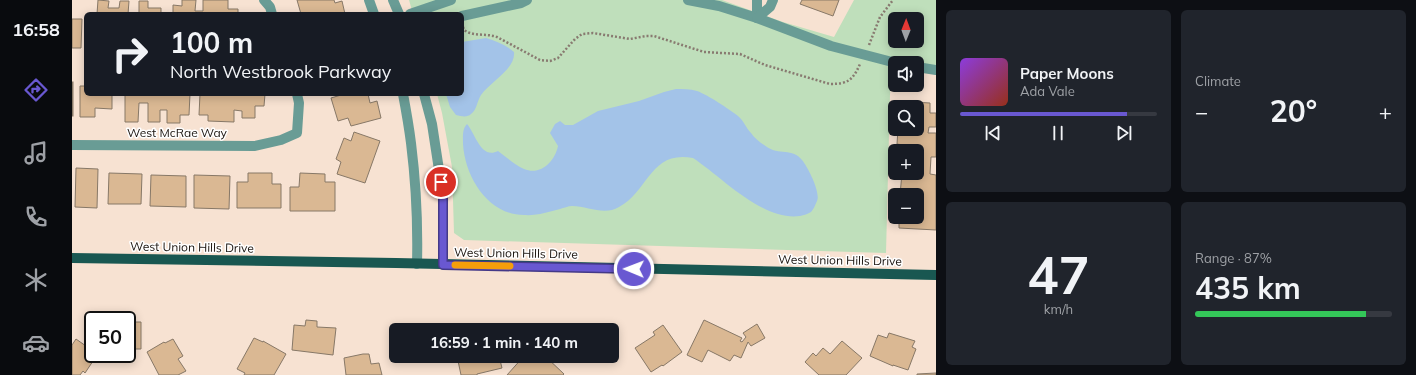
<!DOCTYPE html>
<meta charset="utf-8">
<style>
body{margin:0;font-family:Mulish,sans-serif;background:#20242c;color:#f1f3f6;height:100vh;display:flex;flex-direction:column;font-size:15px;white-space:nowrap}
*{box-sizing:border-box;margin:0}
p{font-size:13px;color:#9ea1a6}
.icon{flex:none;width:22px;height:22px;fill:none;stroke:currentColor;stroke-width:2;stroke-linecap:round;stroke-linejoin:round}
.map{position:relative;flex:1;overflow:hidden}
.drawer{display:flex;flex-direction:column;gap:10px;padding:10px;background:#0d0f14;width:480px}
.drawer>*{flex:none}
.top-card{position:absolute;left:12px;top:12px;width:380px;height:84px;border-radius:6px;box-shadow:0 2px 10px #0003;background:#171b24;color:#f1f3f6;overflow:hidden}
.needle{width:26px;rotate:1deg}
.fabs{position:absolute;left:816px;top:12px;display:grid;gap:8px}
.fabs a{display:grid;place-items:center;width:36px;height:36px;border-radius:6px;background:#171b24;box-shadow:0 2px 10px #0003;font-size:20px}
.speed{position:absolute;left:12px;top:311px;display:flex;gap:8px;font-size:20px;font-weight:700;text-align:center}
.speed>*{display:grid;place-content:center;width:52px;height:52px;border-radius:50%;background:#171b24;box-shadow:0 2px 10px #0003;line-height:1}
.speed .limit{border:2px solid #111;border-radius:6px;background:#fff;color:#111}
.pin{position:absolute;display:grid;place-items:center;width:34px;height:34px;color:#fff;margin:-17px;border:2px solid #fff;border-radius:50%;box-shadow:0 1px 4px #0007}
.me{position:absolute;width:44px;margin:-22px;rotate:271deg;stroke-linejoin:round;filter:drop-shadow(0 0 3px #0008)}
.turn{display:flex;align-items:center;gap:14px;height:84px;padding:0 20px;font-size:18px}
.turn .icon{width:52px;height:52px;stroke-width:2.5}
.turn b{display:block;font-size:28px;line-height:34px}
.big{font-size:30px;font-weight:700;line-height:1.1}
.drawer .tile{flex:1;display:flex;flex-direction:column;justify-content:center;gap:6px;min-width:0;padding:0 14px;border-radius:6px;background:#20242c}
.drawer .dial{align-items:center;gap:0}
.dial b{font-size:52px;line-height:1}
.song{display:flex;align-items:center;gap:12px}
.cover{width:48px;height:48px;border-radius:6px;background:linear-gradient(135deg,hsl(270 70% 55%),hsl(10 70% 35%))}
.played{height:4px;border-radius:2px;background:linear-gradient(90deg,#6958d1 85%,#363941 85%)}
.keys{display:flex;justify-content:space-around;direction:ltr}
.heat{display:flex;justify-content:space-between;align-items:center;font-size:22px;direction:ltr}
.charge{height:6px;border-radius:3px;background:linear-gradient(90deg,#34c759 87%,#363941 0)}
.drawer .tiles{flex:1;display:grid;gap:10px;grid-template-columns:repeat(2,1fr)}
.trip{position:absolute;left:317px;top:323px;width:230px;height:40px;border-radius:6px;background:#171b24;box-shadow:0 2px 10px #0003;font-weight:700;line-height:40px;text-align:center}
main{display:flex;flex:1;min-height:0}
.tab-bar{display:flex;flex-direction:column;width:72px;justify-content:space-around;align-items:center;background:#090b0e;color:#9ea1a6}
.tab-bar .icon{width:28px;height:28px}
.tab-bar .selected{color:#6958d1}
.tab-bar b{font-size:18px;color:#f1f3f6}
.map>svg:first-child{display:block}
.green{fill:#bfdfbb;fill-rule:evenodd}
.water{fill:#a3c3e8}
.building{fill:#dab893;stroke:#877867}
.lines{fill:none;stroke-linecap:round;stroke-linejoin:round}
.path{stroke:#887a70;stroke-width:2.5;stroke-dasharray:2 2;stroke-linecap:butt}
.minor{stroke:#699c95;stroke-width:10}
.major{stroke:#195751;stroke-width:10}
.route-casing{stroke:#443988;stroke-width:10}
.route{stroke:#6958d1;stroke-width:7}
.slow{stroke:#f59e0b;stroke-width:7}
.labels{text-anchor:middle;dominant-baseline:central;stroke-width:3;stroke-linejoin:round;paint-order:stroke}
.street-label{font-size:12px;fill:#1a130e;stroke:#fff}
</style>
<main>
<nav class="tab-bar">
<b>16:58</b>
<svg class="icon selected" aria-label="directions" viewBox="0 0 24 24"><path d="M12 3l9 9-9 9-9-9zM9 14v-3h6M13 9l2 2-2 2"/></svg>
<svg class="icon" aria-label="music" viewBox="0 0 24 24"><path d="M9 18V5l10-2v13"/><circle cx="6" cy="18" r="3"/><circle cx="16" cy="16" r="3"/></svg>
<svg class="icon" aria-label="phone" viewBox="0 0 24 24"><path d="M5 4h4l2 5-3 2q2 4 5 5l2-3 5 2v4C11 20 4 13 5 4z"/></svg>
<svg class="icon" aria-label="climate" viewBox="0 0 24 24"><path d="M12 3v18M4 7l16 10M4 17L20 7"/></svg>
<svg class="icon" aria-label="car" viewBox="0 0 24 24"><path d="M5 17H2v-5l4-1 3-4h7l3 4 3 1v5h-3M9 17h6M6 11h13"/><circle cx="7" cy="17" r="2"/><circle cx="17" cy="17" r="2"/></svg>
</nav>
<div class="map">
<svg width="864" height="375" viewBox="0 0 864 375">
<rect width="100%" height="100%" fill="#f7e2d2"/>
<path class="green" d="M337,0H650L711,22L762,37L782,0H864V70L845,63H822L818,94L814,253L392,240L382,233L380,167L370,113L365,94H390V14H341ZM823,19H845V41H823Z"/>
<g class="water">
<path d="M414,38C424,41 434,45 442,52C444,69 418,82 409,95C405,101 405,110 399,114C395,118 389,116 384,115L378,107L374,94H390V42Z"/>
<path d="M604,89C611,89 618,89 625,91C636,95 657,109 666,116C672,121 674,128 679,133C683,139 689,143 695,147C706,155 721,148 730,160C736,167 749,193 745,201C743,205 742,209 739,212C736,214 732,215 728,216C690,221 650,177 621,158C578,150 577,191 547,207C532,216 516,206 500,206C496,206 492,208 488,209C477,212 464,216 452,215C416,215 393,177 391,144C391,137 390,129 395,124C403,133 409,160 426,151C434,157 443,165 452,169C469,176 483,161 486,146L478,133L483,124L488,121L493,125H501L526,111L567,101L592,92Z"/>
</g>
<g class="building">
<path d="M26,0L37,1L36,8H47L48,1H57L56,14H25Z"/>
<path d="M110,0H124L123,11H131V0H156V9H166V14H101V5L110,6Z"/>
<path d="M225,0H262L263,3L270,1L273,14H229Z"/>
<path d="M730,0H767L761,16L728,4Z"/>
<path d="M67,1H76V8H89V14H67Z"/>
<path d="M0,19H10L9,48H0Z"/>
<rect x="0" y="82" width="1" height="34"/>
<path d="M8,86H14V94H40V109L23,108V117H8Z"/>
<path d="M53,94H118L117,115H108V123H95V110H88V122H76V103H67L66,122H53Z"/>
<path d="M128,94H193L192,106H183V118H170V111L162,110V122L136,121V115H127Z"/>
<path d="M269,94H296L298,103L305,101L309,118L279,126L276,118L266,121L259,98L269,95Z"/>
<path d="M824,101L858,103V113H864V127H857L856,133H864V157H859L858,174L864,175V230L827,228V217H845V195H828L830,173H845V151H831V145L825,144L826,129H845V107H823Z"/>
<path d="M282,132L308,141L293,183L265,174L269,162L264,159L272,138L279,141Z"/>
<path d="M4,168L26,169L25,208L3,207Z"/>
<path d="M37,173L70,174L69,204H36Z"/>
<path d="M176,173H200V184H209V208H165V182H176Z"/>
<path d="M228,173L253,174V182H263V211H218V187H227Z"/>
<path d="M79,175L114,176V207L78,206Z"/>
<path d="M122,175L158,176L157,209L122,208Z"/>
<path d="M34,313H58V322H69V349H55V320H28V314Z"/>
<path d="M234,320L245,321V327L264,328L261,355L220,350L222,325L233,326Z"/>
<path d="M632,320L670,338L668,341L670,342L674,337L671,333L685,324L693,338L679,346L676,342L669,358L662,355L658,361L636,350L630,362L615,355Z"/>
<path d="M591,325L610,352L591,366L590,365L579,372L563,348L583,335L581,332Z"/>
<path d="M817,333L843,341L840,347L844,349L836,370L821,365V366L798,356L806,335L815,338Z"/>
<path d="M182,338L191,342V341L214,354L202,375H172L173,373L165,369Z"/>
<path d="M4,339L21,351L22,354L19,359L21,361L13,373L11,371L8,375H0V345Z"/>
<path d="M101,339L111,356L106,359L114,371L106,375H87L75,352L92,342L93,343Z"/>
<path d="M770,341L790,358L774,375H747L733,362L741,353L744,356L751,348L758,354Z"/>
<path d="M291,354H297L299,364L307,363L310,375H274L272,358Z"/>
<path d="M385,356H427L430,368L405,374V375H389Z"/>
<path d="M452,356H473L492,374L491,375H435Z"/>
<path d="M864,373V375H845V374Z"/>
</g>
<g class="lines">
<g class="path">
<path d="M391,27L392,30C402,37 414,33 425,37L468,60L478,61L486,58L503,39L510,34L521,33L558,39L574,36H582L632,52L668,54L693,65L758,84C776,84 781,80 788,64"/>
<path d="M797,45L808,17L821,0"/>
</g>
<g class="minor">
<path d="M192,0L198,7L200,14"/>
<path d="M297,0L302,14"/>
<path d="M321,0L327,14"/>
<path d="M616,0L647,6L685,18L759,46L824,63"/>
<path d="M685,0V18"/>
<path d="M338,14L379,0"/>
<path d="M390,16L449,3L455,0"/>
<path d="M685,18L698,7L701,0"/>
<path d="M845,67L864,70"/>
<path d="M331,94C334,110 337,127 339,143C344,183 346,223 345,264"/>
<path d="M352,94L360,124L371,196V265"/>
<path d="M0,145L183,146L209,140L225,133L227,103L225,94"/>
</g>
<path class="major" d="M0,258L324,263L864,275"/>
</g>
<g class="lines">
<defs>
<path id="route" d="M369,182L371,196V265L562,269"/>
</defs>
<use href="#route" class="route-casing"/>
<use href="#route" class="route"/>
<path class="slow" d="M383,265L438,266"/>
</g>
<g class="labels">
<g class="street-label">
<text x="105" y="132">West McRae Way</text>
<text transform="translate(120 247) rotate(1)">West Union Hills Drive</text>
<text transform="translate(444 253) rotate(1)">West Union Hills Drive</text>
<text transform="translate(768 260) rotate(1)">West Union Hills Drive</text>
</g>
</g>
</svg>
<div class="fabs">
<a><svg class="needle" viewBox="-14 -14 28 28"><path d="M0-13l5 13h-10z" fill="#e53935"/><path d="M0 13l5-13h-10z" fill="#9ea1a6"/></svg></a>
<a><svg class="icon" aria-label="sound" viewBox="0 0 24 24"><path d="M4 9h4l5-4v14l-5-4H4zM17 9q2 3 0 6"/></svg></a>
<a><svg class="icon" aria-label="search" viewBox="0 0 24 24"><circle cx="10" cy="10" r="6"/><path d="M15 15l6 6"/></svg></a>
<a>+</a>
<a>−</a>
</div>
<div class="speed"><div class="limit">50</div></div>
<div class="pin" style="left:369px;top:182px;background:#d93025"><svg class="icon" aria-label="arrive" viewBox="0 0 24 24"><path d="M6 21V4h12l-3 4 3 4H6"/></svg></div>
<svg class="me" style="left:562px;top:269px" viewBox="-20 -20 40 40"><circle r="17" fill="#6958d1" stroke="#fff" stroke-width="3"/><path d="M0-11L8 9 0 5-8 9z" fill="#fff"/></svg>
<div class="trip">16:59 · 1 min · 140 m</div>
<div class="top-card">
<div class="turn"><svg class="icon" aria-label="right" viewBox="0 0 24 24"><path d="M7 20v-9h11M14 6l5 5-5 5"/></svg><div><b>100 m</b>North Westbrook Parkway</div></div>
</div>
</div>
<section class="drawer">
<div class="tiles">
<div class="tile">
<div class="song"><i class="cover"></i><div><b>Paper Moons</b><p>Ada Vale</p></div></div>
<div class="played"></div>
<div class="keys"><svg class="icon" aria-label="previous" viewBox="0 0 24 24"><path d="M18 5L8 12l10 7zM5 5v14"/></svg><svg class="icon" aria-label="pause" viewBox="0 0 24 24"><path d="M8 5v14M16 5v14"/></svg><svg class="icon" aria-label="next" viewBox="0 0 24 24"><path d="M6 5l10 7-10 7zM19 5v14"/></svg></div>
</div>
<div class="tile"><p>Climate</p>
<div class="heat"><a>−</a><b class="big">20°</b><a>+</a></div>
</div>
<div class="tile dial"><b>47</b><p>km/h</p></div>
<div class="tile"><p>Range · 87%</p><b class="big">435 km</b><div class="charge"></div></div>
</div>
</section>
</main>
